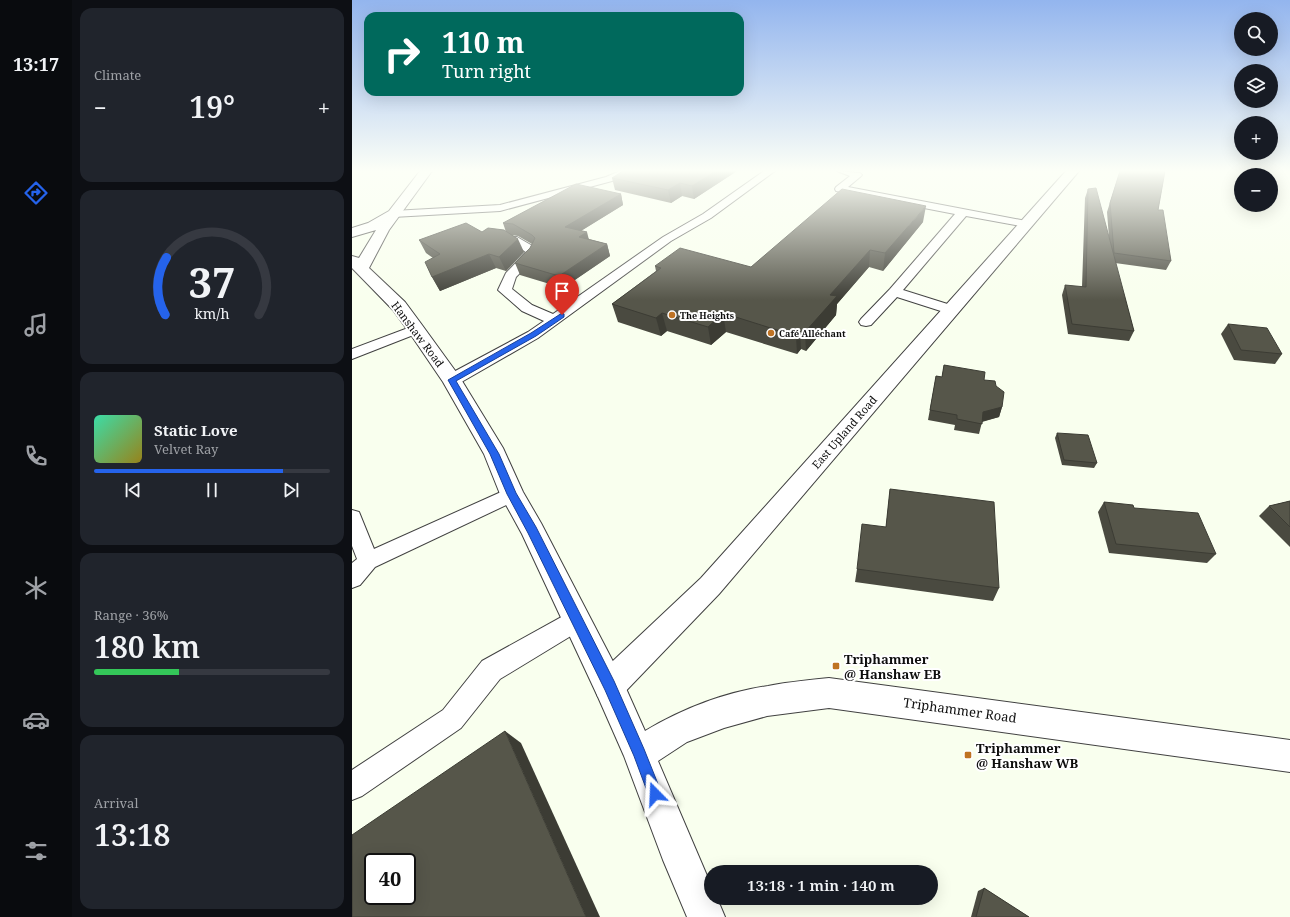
<!DOCTYPE html>
<meta charset="utf-8">
<style>
body{margin:0;font-family:"Noto Serif",serif;background:#20242c;color:#f1f3f6;height:100vh;display:flex;flex-direction:column;font-size:15px;white-space:nowrap}
*{box-sizing:border-box;margin:0}
p{font-size:13px;color:#9ea1a6}
.icon{flex:none;width:22px;height:22px;fill:none;stroke:currentColor;stroke-width:2;stroke-linecap:round;stroke-linejoin:round}
.map{position:relative;flex:1;overflow:hidden}
.side{display:flex;flex-direction:column;gap:8px;padding:8px;background:#0d0f14;width:280px}
.side>*{flex:none}
.hud{position:absolute;left:12px;top:12px;width:380px;height:84px;border-radius:12px;box-shadow:0 4px 16px #0002;background:#00695c;color:#fff;overflow:hidden}
.buttons{position:absolute;left:882px;top:12px;display:grid;gap:8px}
.buttons a{display:grid;place-items:center;width:44px;height:44px;border-radius:50%;background:#171b24;box-shadow:0 4px 16px #0002;font-size:20px}
.speed{position:absolute;left:12px;top:853px;display:flex;gap:8px;font-size:20px;font-weight:700;text-align:center}
.speed>*{display:grid;place-content:center;width:52px;height:52px;border-radius:50%;background:#171b24;box-shadow:0 4px 16px #0002;line-height:1}
.speed .limit{border:2px solid #111;border-radius:6px;background:#fff;color:#111}
.pin{position:absolute;display:grid;place-items:center;width:34px;height:34px;color:#fff;margin:-41px -17px;border-radius:50% 50% 50% 0;rotate:-45deg;box-shadow:0 0 4px #0007}
.pin .icon{rotate:45deg}
.me{position:absolute;width:44px;margin:-22px;rotate:339deg;stroke-linejoin:round;filter:drop-shadow(0 0 3px #0008)}
.turn{display:flex;align-items:center;gap:14px;height:84px;padding:0 12px;font-size:18px}
.turn .icon{width:52px;height:52px;stroke-width:2.5}
.turn b{display:block;font-size:28px;line-height:34px}
.big{font-size:30px;font-weight:600;line-height:1.1}
.side .tile{flex:1;display:flex;flex-direction:column;justify-content:center;gap:6px;min-width:0;padding:0 14px;border-radius:12px;background:#20242c}
.side .dial{align-items:center;gap:0}
.dial svg{height:104px;overflow:visible;fill:none;stroke:#363941;stroke-width:7;stroke-linecap:round;text-anchor:middle}
.dial text{fill:#f1f3f6;stroke:none}
.song{display:flex;align-items:center;gap:12px}
.cover{width:48px;height:48px;border-radius:6px;background:linear-gradient(135deg,hsl(160 70% 55%),hsl(50 70% 35%))}
.played{height:4px;border-radius:2px;background:linear-gradient(90deg,#2563eb 80%,#363941 80%)}
.keys{display:flex;justify-content:space-around;direction:ltr}
.heat{display:flex;justify-content:space-between;align-items:center;font-size:22px;direction:ltr}
.charge{height:6px;border-radius:3px;background:linear-gradient(90deg,#34c759 36%,#363941 0)}
.trip{position:absolute;left:352px;top:865px;width:234px;height:40px;border-radius:20px;background:#171b24;box-shadow:0 4px 16px #0002;font-weight:600;line-height:40px;text-align:center}
main{display:flex;flex:1;min-height:0}
.dock{display:flex;flex-direction:column;width:72px;justify-content:space-around;align-items:center;background:#090b0e;color:#9ea1a6}
.dock .icon{width:28px;height:28px}
.dock .current{color:#2563eb}
.dock b{font-size:18px;color:#f1f3f6}
.map>svg:first-child{display:block}
.lines{fill:none;stroke-linecap:round;stroke-linejoin:round}
.service-casing{stroke:#414141;stroke-width:2}
.minor-casing{stroke:#414141;stroke-width:2}
.tertiary-casing{stroke:#414141;stroke-width:2}
.service{fill:#fff;fill-rule:evenodd}
.minor{fill:#fff;fill-rule:evenodd}
.tertiary{fill:#fff;fill-rule:evenodd}
.wall{fill:#4a4a40}
.shaded-wall{fill:#3c3c34}
.building{fill:#56564a;stroke:#3c3c34;fill-rule:evenodd}
.route{fill:#2563eb;stroke:#184099}
.poi-dot{fill:#bf7324;stroke:#fff;stroke-width:1.5}
.labels{text-anchor:middle;dominant-baseline:central;stroke-width:4;stroke-linejoin:round;paint-order:stroke}
.far-poi-label{font-size:9px;font-weight:bold;fill:#0e0e0e;stroke:#fff;text-anchor:start}
.street-label{font-size:11px;fill:#0e0e0e;stroke:#fff}
.near-poi-label{font-size:13px;font-weight:bold;fill:#0e0e0e;stroke:#fff;text-anchor:start}
.near-street-label{font-size:13px;fill:#0e0e0e;stroke:#fff}
</style>
<main>
<nav class="dock">
<b>13:17</b>
<svg class="icon current" aria-label="directions" viewBox="0 0 24 24"><path d="M12 3l9 9-9 9-9-9zM9 14v-3h6M13 9l2 2-2 2"/></svg>
<svg class="icon" aria-label="music" viewBox="0 0 24 24"><path d="M9 18V5l10-2v13"/><circle cx="6" cy="18" r="3"/><circle cx="16" cy="16" r="3"/></svg>
<svg class="icon" aria-label="phone" viewBox="0 0 24 24"><path d="M5 4h4l2 5-3 2q2 4 5 5l2-3 5 2v4C11 20 4 13 5 4z"/></svg>
<svg class="icon" aria-label="climate" viewBox="0 0 24 24"><path d="M12 3v18M4 7l16 10M4 17L20 7"/></svg>
<svg class="icon" aria-label="car" viewBox="0 0 24 24"><path d="M5 17H2v-5l4-1 3-4h7l3 4 3 1v5h-3M9 17h6M6 11h13"/><circle cx="7" cy="17" r="2"/><circle cx="17" cy="17" r="2"/></svg>
<svg class="icon" aria-label="filters" viewBox="0 0 24 24"><path d="M4 7h16M4 17h16"/><circle cx="9" cy="7" r="2"/><circle cx="15" cy="17" r="2"/></svg>
</nav>
<section class="side">
<div class="tile"><p>Climate</p>
<div class="heat"><a>−</a><b class="big">19°</b><a>+</a></div>
</div>
<div class="tile dial"><svg viewBox="0 0 100 80">
<path d="M14 69A42 42 0 1 1 86 69"/>
<path d="M14 69A42 42 0 0 1 15 25" stroke="#2563eb"/>
<text x="50" y="56" font-size="32" font-weight="700">37</text>
<text x="50" y="72" font-size="11">km/h</text>
</svg></div>
<div class="tile">
<div class="song"><i class="cover"></i><div><b>Static Love</b><p>Velvet Ray</p></div></div>
<div class="played"></div>
<div class="keys"><svg class="icon" aria-label="previous" viewBox="0 0 24 24"><path d="M18 5L8 12l10 7zM5 5v14"/></svg><svg class="icon" aria-label="pause" viewBox="0 0 24 24"><path d="M8 5v14M16 5v14"/></svg><svg class="icon" aria-label="next" viewBox="0 0 24 24"><path d="M6 5l10 7-10 7zM19 5v14"/></svg></div>
</div>
<div class="tile"><p>Range · 36%</p><b class="big">180 km</b><div class="charge"></div></div>
<div class="tile"><p>Arrival</p><b class="big">13:18</b></div>
</section>
<div class="map">
<svg width="938" height="917" viewBox="0 0 938 917">
<rect width="100%" height="100%" fill="#f9ffee"/>
<g class="lines">
<defs>
<g id="service">
<path d="M268,171H282L260,181L148,211L41,217L36,214L41,211L148,205L254,177Z"/>
<path d="M412,171H423L359,218L319,241L186,338L106,384L100,385L94,384L92,380L94,376L176,332L192,321L170,311L146,290L154,273L174,252L158,242L141,240L139,238L141,236L165,237L184,248L186,251L182,259L164,277L160,289L180,305L201,314L311,237L351,214Z"/>
<path d="M485,171L508,173L510,175L508,177L496,187L674,221L680,224L674,227L614,216L551,290L605,307L607,310L605,313L600,314L595,313L545,297L519,325L514,326L509,325L507,322L509,319L538,289L603,214L484,191L483,189L484,187L498,176Z"/>
<path d="M64,325L69,326L71,329L69,332L0,359V349Z"/>
<path d="M160,487L167,489L170,494L167,499L23,567L8,585L0,588V563L5,559L0,546V510L7,512L22,549Z"/>
<path d="M224,609L232,612L235,620L232,628L148,679L109,728L10,796L0,800V770L91,710L130,661Z"/>
</g>
<path id="minor" d="M714,171H727L367,594L268,697L257,701L246,697L242,686L246,675L349,578Z"/>
<path id="tertiary" d="M68,171H80L37,230L17,268L53,302L70,325L107,376L151,448L171,492L189,523L268,675L293,731C330,709 374,692 416,686C436,682 457,680 477,678L938,740V772L477,708L415,716L372,728L335,742L306,761L359,885V898H365L373,917H335L311,860L272,756L246,697L170,534L148,494L132,454L91,382L57,332L41,310L0,268V256L7,258L24,230L0,237V228L16,223L37,211Z"/>
</defs>
<use href="#service" class="service-casing"/>
<use href="#minor" class="minor-casing"/>
<use href="#tertiary" class="tertiary-casing"/>
<use href="#service" class="service"/>
<use href="#minor" class="minor"/>
<use href="#tertiary" class="tertiary"/>
</g>
<g class="wall">
<path d="M385,171L342,199L330,196L319,203L263,190L260,178Z"/>
<path d="M768,171H813L806,210L819,261L814,270L763,263L782,331L777,341L716,334L710,295L713,285L730,287L733,198L736,189L757,238L755,212Z"/>
<path d="M269,194L271,205L229,231L237,239L255,244L258,256L211,288L168,275L163,263L178,248L180,244L166,236L160,235L172,252L154,271L144,268L88,291L80,277L81,258L74,253L67,240L130,232H154L151,223Z"/>
<path d="M571,222L531,271L517,267L485,304L484,315L454,351L449,349L445,354L374,332L359,345L315,331L309,336L266,322L260,304L304,271L303,266L399,267Z"/>
<path d="M876,324L930,354L923,364L882,360L869,334Z"/>
<path d="M592,365L632,380L644,386L650,407L647,417L630,422L627,434L602,430L603,425L576,420L584,376L590,377Z"/>
<path d="M705,433L745,463L742,468L710,465L703,438Z"/>
<path d="M538,489L647,588L641,601L503,582L505,569L534,527Z"/>
<path d="M938,501V547L907,516L917,506Z"/>
<path d="M752,502L782,508L864,554L855,563L757,553L746,512Z"/>
<path d="M632,888L677,917H619L626,891Z"/>
</g>
<g class="shaded-wall">
<path d="M364,171H385L342,199L340,186Z"/>
<path d="M328,183L330,196L319,203L316,190Z"/>
<path d="M269,194L271,205L217,238L213,227Z"/>
<path d="M574,206L571,222L531,271L533,253Z"/>
<path d="M235,232L238,244L227,237Z"/>
<path d="M166,239L172,252L154,271L147,257Z"/>
<path d="M255,244L258,256L211,288L207,276Z"/>
<path d="M518,250L517,267L485,304L484,315L454,351L453,332L478,295Z"/>
<path d="M137,254L144,268L88,291L80,277Z"/>
<path d="M310,313L315,331L309,336L304,318Z"/>
<path d="M371,313L374,332L359,345L356,327Z"/>
<path d="M448,331L449,349L445,354L444,336Z"/>
<path d="M650,407L647,417L628,422L631,412Z"/>
<path d="M153,731L169,743L248,917H234Z"/>
</g>
<g class="building">
<path d="M271,171H364L340,186L328,183L316,190L260,178Z"/>
<path d="M768,171H813L806,210H811L819,261L762,253L758,203Z"/>
<path d="M224,184L269,194L213,227L235,232L227,237L255,244L207,276L163,263L178,248L183,238L180,235L161,224L151,223Z"/>
<path d="M744,188L782,331L720,324L713,285L734,287L736,189Z"/>
<path d="M490,189L574,206L533,253L518,250L478,295L485,296L453,332L448,331L444,336L371,313L356,327L310,313L304,318L260,304L309,268L303,266L328,248L399,267Z"/>
<path d="M114,223L130,232L136,228L152,230L166,239L147,257L137,254L80,277L73,262L88,254L67,240Z"/>
<path d="M876,324L915,328L930,354L889,350Z"/>
<path d="M592,365L633,372L632,380L643,381L644,386L652,392L650,407L631,412L630,424L605,419V415L578,410L584,376L590,377Z"/>
<path d="M705,433L736,435L745,463L712,460Z"/>
<path d="M538,489L642,502L647,588L505,569L510,524L534,527Z"/>
<path d="M938,501V527L917,506Z"/>
<path d="M752,502L781,505L782,508L846,513L864,554L764,544Z"/>
<path d="M153,731L234,917H0V835ZM21,862H55V896H21Z"/>
<path d="M632,888L677,917H624Z"/>
</g>
<linearGradient id="sky" x2="0" y2="1"><stop stop-color="#93b5ee"/><stop offset="0.57" stop-color="#fcfff7"/><stop offset="1" stop-color="#fcfff7" stop-opacity="0"/></linearGradient>
<rect width="938" height="300" fill="url(#sky)"/>
<path class="route" d="M210,313L212,314V317L184,336L104,381L147,454L164,493L184,527L262,681L292,749L310,794L308,799L303,801L298,799L282,756L253,690L176,533L155,494L138,454L96,380L179,333Z"/>
<g class="poi-dot">
<circle cx="320" cy="315" r="4"/>
<circle cx="419" cy="333" r="4"/>
<rect x="480" y="662" width="8" height="8" rx="2"/>
<rect x="612" y="751" width="8" height="8" rx="2"/>
</g>
<g class="labels">
<g class="far-poi-label">
<text x="328" y="315">The Heights</text>
<text x="427" y="333">Café Alléchant</text>
</g>
<g class="street-label">
<text transform="translate(66 334) rotate(53)">Hanshaw Road</text>
<text transform="translate(492 432) rotate(-49)">East Upland Road</text>
</g>
<g class="near-poi-label">
<text x="492" y="659">Triphammer<tspan x="492" dy="15">@ Hanshaw EB</tspan></text>
<text x="624" y="748">Triphammer<tspan x="624" dy="15">@ Hanshaw WB</tspan></text>
</g>
<g class="near-street-label">
<text transform="translate(608 710) rotate(8)">Triphammer Road</text>
</g>
</g>
</svg>
<div class="buttons">
<a><svg class="icon" aria-label="search" viewBox="0 0 24 24"><circle cx="10" cy="10" r="6"/><path d="M15 15l6 6"/></svg></a>
<a><svg class="icon" aria-label="layers" viewBox="0 0 24 24"><path d="M12 4l9 5-9 5-9-5zM3 14l9 5 9-5"/></svg></a>
<a>+</a>
<a>−</a>
</div>
<div class="speed"><div class="limit">40</div></div>
<div class="pin" style="left:210px;top:315px;background:#d93025"><svg class="icon" aria-label="arrive" viewBox="0 0 24 24"><path d="M6 21V4h12l-3 4 3 4H6"/></svg></div>
<svg class="me" style="left:303px;top:794px" viewBox="-20 -20 40 40"><path d="M0-17L14 15 0 8-14 15z" fill="#2563eb" stroke="#fff" stroke-width="4"/></svg>
<div class="trip">13:18 · 1 min · 140 m</div>
<div class="hud">
<div class="turn"><svg class="icon" aria-label="right" viewBox="0 0 24 24"><path d="M7 20v-9h11M14 6l5 5-5 5"/></svg><div><b>110 m</b>Turn right</div></div>
</div>
</div>
</main>
